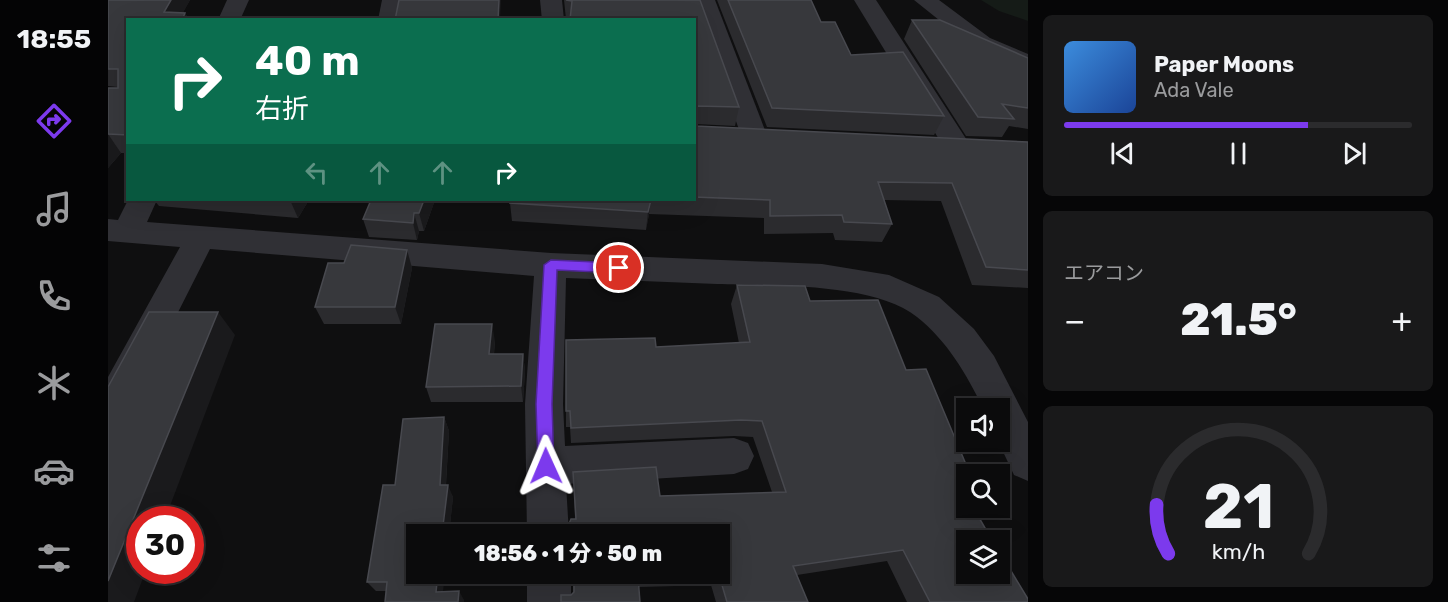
<!DOCTYPE html>
<html lang="ja">
<meta charset="utf-8">
<style>
body{margin:0;font-family:Rubik,"Noto Sans JP",sans-serif;background:#19191a;color:#f1f3f6;height:100vh;display:flex;flex-direction:column;font-size:22px;white-space:nowrap}
*{box-sizing:border-box;margin:0}
p{font-size:20px;color:#9a9b9d}
.icon{flex:none;width:33px;height:33px;fill:none;stroke:currentColor;stroke-width:2;stroke-linecap:round;stroke-linejoin:round}
.map{position:relative;flex:1;overflow:hidden}
.details{display:flex;flex-direction:column;gap:15px;padding:15px;background:#060607;width:420px}
.details>*{flex:none}
.guide{position:absolute;left:18px;top:18px;width:570px;height:183px;border-radius:0px;box-shadow:0 6px 24px #0002,0 0 0 2px #2b2b2d;background:#0b6e4f;color:#fff;overflow:hidden}
.controls{position:absolute;left:848px;top:398px;display:grid;gap:12px}
.controls a{display:grid;place-items:center;width:54px;height:54px;border-radius:0px;background:#0b0b0c;box-shadow:0 6px 24px #0002,0 0 0 2px #2b2b2d;font-size:30px}
.speed{position:absolute;left:18px;top:506px;display:flex;gap:12px;font-size:30px;font-weight:700;text-align:center}
.speed>*{display:grid;place-content:center;width:78px;height:78px;border-radius:50%;background:#0b0b0c;box-shadow:0 6px 24px #0002,0 0 0 2px #2b2b2d;line-height:1}
.speed .limit{border:9px solid #d22;background:#fff;color:#111}
.pin{position:absolute;display:grid;place-items:center;width:51px;height:51px;color:#fff;margin:-26px;border:3px solid #fff;border-radius:50%;box-shadow:0 2px 6px #0007}
.me{position:absolute;width:66px;margin:-33px;rotate:359deg;stroke-linejoin:round;filter:drop-shadow(0 0 4px #0008)}
.turn{display:flex;align-items:center;gap:21px;height:126px;padding:0 30px;font-size:27px}
.turn .icon{width:78px;height:78px;stroke-width:2.5}
.turn b{display:block;font-size:42px;line-height:51px}
.lanes{display:flex;align-items:center;height:57px;padding:0 30px;background:#0003;justify-content:center;gap:30px;direction:ltr}
.lanes .off{opacity:.35}
.big{font-size:45px;font-weight:800;line-height:1.1}
.details .tile{flex:1;display:flex;flex-direction:column;justify-content:center;gap:9px;min-width:0;padding:0 21px;border-radius:9px;background:#19191a}
.details .dial{align-items:center;gap:0}
.dial svg{height:156px;overflow:visible;fill:none;stroke:#2b2b2d;stroke-width:7;stroke-linecap:round;text-anchor:middle}
.dial text{fill:#f1f3f6;stroke:none}
.song{display:flex;align-items:center;gap:18px}
.cover{width:72px;height:72px;border-radius:9px;background:linear-gradient(135deg,hsl(210 70% 55%),hsl(220 70% 35%))}
.played{height:6px;border-radius:3px;background:linear-gradient(90deg,#7c3aed 70%,#2b2b2d 70%)}
.keys{display:flex;justify-content:space-around;direction:ltr}
.heat{display:flex;justify-content:space-between;align-items:center;font-size:33px;direction:ltr}
.trip{position:absolute;left:298px;top:524px;width:324px;height:60px;border-radius:0px;background:#0b0b0c;box-shadow:0 6px 24px #0002,0 0 0 2px #2b2b2d;font-weight:800;line-height:60px;text-align:center}
main{display:flex;flex:1;min-height:0}
.tab-bar{display:flex;flex-direction:column;width:108px;justify-content:space-around;align-items:center;background:#040405;color:#9a9b9d}
.tab-bar .icon{width:42px;height:42px}
.tab-bar .current{color:#7c3aed}
.tab-bar b{font-size:27px;color:#f1f3f6}
.map>svg:first-child{display:block}
.green{fill:#151b17}
.lines{fill:none;stroke-linecap:round;stroke-linejoin:round}
.street{fill:#303035;fill-rule:evenodd}
.wall{fill:#2b2b2e}
.shaded-wall{fill:#1a1a1c}
.building{fill:#37383c;stroke:#48494f;stroke-width:1.5}
.route{fill:#7c3aed;stroke:#51269a;stroke-width:1.5}
</style>
<main>
<nav class="tab-bar">
<b>18:55</b>
<svg class="icon current" aria-label="directions" viewBox="0 0 24 24"><path d="M12 3l9 9-9 9-9-9zM9 14v-3h6M13 9l2 2-2 2"/></svg>
<svg class="icon" aria-label="music" viewBox="0 0 24 24"><path d="M9 18V5l10-2v13"/><circle cx="6" cy="18" r="3"/><circle cx="16" cy="16" r="3"/></svg>
<svg class="icon" aria-label="phone" viewBox="0 0 24 24"><path d="M5 4h4l2 5-3 2q2 4 5 5l2-3 5 2v4C11 20 4 13 5 4z"/></svg>
<svg class="icon" aria-label="climate" viewBox="0 0 24 24"><path d="M12 3v18M4 7l16 10M4 17L20 7"/></svg>
<svg class="icon" aria-label="car" viewBox="0 0 24 24"><path d="M5 17H2v-5l4-1 3-4h7l3 4 3 1v5h-3M9 17h6M6 11h13"/><circle cx="7" cy="17" r="2"/><circle cx="17" cy="17" r="2"/></svg>
<svg class="icon" aria-label="filters" viewBox="0 0 24 24"><path d="M4 7h16M4 17h16"/><circle cx="9" cy="7" r="2"/><circle cx="15" cy="17" r="2"/></svg>
</nav>
<div class="map">
<svg width="920" height="602" viewBox="0 0 920 602">
<rect width="100%" height="100%" fill="#0f0f10"/>
<path class="green" d="M873,0H920V21L891,11Z"/>
<g class="lines">
<g class="street">
<path d="M119,0H141L132,20H110Z"/>
<path d="M274,0H296L292,20H270Z"/>
<path d="M432,0H454L456,20H434Z"/>
<path d="M585,0H607L660,138L656,144L647,147L638,144L634,138Z"/>
<path d="M746,0H768L864,148L860,154L850,157L840,154Z"/>
<path d="M806,0H831L882,38L920,54V70L866,48Z"/>
<path d="M20,200H49L39,222L443,253L714,264L781,275L831,297L866,329L886,356L920,422V481L906,475L890,441L891,408H875C858,373 839,341 809,317C766,282 662,286 609,284C559,282 509,280 458,278L455,404L457,446L626,438L640,443L646,456L640,469L626,474L458,484L461,534H419L417,404L426,276L102,249L13,425L0,430V377L72,247L0,241V219L10,220Z"/>
<rect x="419" y="573" width="44" height="29"/>
</g>
</g>
<g class="wall">
<path d="M0,0H82L75,12L77,13L81,20H20V153H13L0,168V88H10V87L0,86Z"/>
<path d="M456,0H592L631,107L627,126L588,124V126L920,142V288L864,285L833,201L776,200L784,224L774,242L727,240L725,233L656,234V218L541,214L538,230L404,221L402,203L337,200H586V20L458,19Z"/>
<path d="M609,0H703L713,22L743,55L836,116L826,135L659,127Z"/>
<path d="M804,20L920,58V129L901,126L894,137L858,136L796,39Z"/>
<path d="M46,200H201L190,218L51,206Z"/>
<path d="M263,200H327L316,231H311L309,240L261,237L255,219Z"/>
<path d="M299,250L304,268L293,324H216L207,307L236,263Z"/>
<path d="M629,285L702,301L798,370L877,509L869,514L920,602H799L779,561L689,575L700,602H608L603,585L531,587L463,595L465,593V573H612L461,524L467,519L465,472L552,496L664,492L645,437L626,436L463,443L462,427H458V340L548,347L631,343L623,304Z"/>
<path d="M387,341L386,354H415L417,371L415,402H323L318,387Z"/>
<path d="M336,417L341,431L338,485L345,497L341,534H309L335,592L356,600L278,591H268L259,582L287,485Z"/>
</g>
<g class="shaded-wall">
<path d="M63,0H82L71,20L56,12Z"/>
<path d="M391,0H393L392,20H390Z"/>
<path d="M77,13L81,20H74Z"/>
<path d="M0,134L13,153L0,168Z"/>
<path d="M182,200H201L190,218Z"/>
<path d="M316,200H327L316,231L311,213Z"/>
<path d="M543,200L541,214L538,230L540,212Z"/>
<path d="M306,213L311,231L309,240L305,223Z"/>
<path d="M299,250L304,268L293,324L287,307Z"/>
<path d="M110,312L127,335L57,519H32V570H38L26,602H0V581Z"/>
<path d="M384,324L387,341L384,371L381,354Z"/>
<path d="M415,354L417,371L415,402L413,386Z"/>
<path d="M336,417L341,431L337,497L332,485Z"/>
<path d="M340,485L345,497L341,534H334Z"/>
<path d="M330,573H337L334,601L328,592Z"/>
<path d="M351,591L356,600V602H350Z"/>
</g>
<g class="building">
<path d="M0,0H63L56,12L77,13L74,20H20V135L0,134V88H10V69H0Z"/>
<path d="M291,0H391L390,20H287Z"/>
<path d="M458,0H592L631,107L588,106V126L920,142V270L878,267L844,183L770,182L784,224L736,222L734,215L662,216V200L586,197V20H462L464,1Z"/>
<path d="M620,0H703L713,22H727L743,55L795,52L836,116L664,108Z"/>
<path d="M804,20H832L920,58V108L894,104L906,119L870,117Z"/>
<path d="M263,200H316L311,213H306L305,223L255,219Z"/>
<path d="M403,200H543L540,212L402,203Z"/>
<path d="M243,245L299,250L287,307H207L220,263H236Z"/>
<path d="M629,285L697,286L702,301L770,300L798,370L818,369L862,474H858V507H876L877,509H866L884,540H858V573H891V551L920,599V602H822L795,550L685,566L700,602H619L611,575L530,577L532,602H453V595H463L466,592V573H612V534H451V524H461L463,519H468L465,472L548,467L552,496L678,492L654,421L633,420L463,428L462,411H458V340L547,338L548,347L642,342Z"/>
<path d="M41,312H110L0,581V387Z"/>
<path d="M327,324H384L381,354H415L413,386L318,387Z"/>
<path d="M336,417L332,485H340L334,534H309V573H330L328,592L351,591L350,602H277L279,582H259L275,485H287L295,419Z"/>
</g>
<path class="route" d="M443,260L511,263L517,268L511,273L449,270L444,404L446,466L443,471L438,474L432,471L430,466L428,404L436,265Z"/>
</svg>
<div class="controls">
<a><svg class="icon" aria-label="sound" viewBox="0 0 24 24"><path d="M4 9h4l5-4v14l-5-4H4zM17 9q2 3 0 6"/></svg></a>
<a><svg class="icon" aria-label="search" viewBox="0 0 24 24"><circle cx="10" cy="10" r="6"/><path d="M15 15l6 6"/></svg></a>
<a><svg class="icon" aria-label="layers" viewBox="0 0 24 24"><path d="M12 4l9 5-9 5-9-5zM3 14l9 5 9-5"/></svg></a>
</div>
<div class="speed"><div class="limit">30</div></div>
<div class="pin" style="left:511px;top:268px;background:#d93025"><svg class="icon" aria-label="arrive" viewBox="0 0 24 24"><path d="M6 21V4h12l-3 4 3 4H6"/></svg></div>
<svg class="me" style="left:438px;top:466px" viewBox="-20 -20 40 40"><path d="M0-17L14 15 0 8-14 15z" fill="#7c3aed" stroke="#fff" stroke-width="4"/></svg>
<div class="trip">18:56 · 1 分 · 50 m</div>
<div class="guide">
<div class="turn"><svg class="icon" aria-label="right" viewBox="0 0 24 24"><path d="M7 20v-9h11M14 6l5 5-5 5"/></svg><div><b>40 m</b>右折</div></div>
<div class="lanes"><svg class="icon off" aria-label="left" viewBox="0 0 24 24"><path d="M17 20v-9H6M10 6l-5 5 5 5"/></svg><svg class="icon off" aria-label="ahead" viewBox="0 0 24 24"><path d="M12 20V5M6 11l6-6 6 6"/></svg><svg class="icon off" aria-label="ahead" viewBox="0 0 24 24"><path d="M12 20V5M6 11l6-6 6 6"/></svg><svg class="icon" aria-label="right" viewBox="0 0 24 24"><path d="M7 20v-9h11M14 6l5 5-5 5"/></svg></div>
</div>
</div>
<section class="details">
<div class="tile">
<div class="song"><i class="cover"></i><div><b>Paper Moons</b><p>Ada Vale</p></div></div>
<div class="played"></div>
<div class="keys"><svg class="icon" aria-label="previous" viewBox="0 0 24 24"><path d="M18 5L8 12l10 7zM5 5v14"/></svg><svg class="icon" aria-label="pause" viewBox="0 0 24 24"><path d="M8 5v14M16 5v14"/></svg><svg class="icon" aria-label="next" viewBox="0 0 24 24"><path d="M6 5l10 7-10 7zM19 5v14"/></svg></div>
</div>
<div class="tile"><p>エアコン</p>
<div class="heat"><a>−</a><b class="big">21.5°</b><a>+</a></div>
</div>
<div class="tile dial"><svg viewBox="0 0 100 80">
<path d="M14 69A42 42 0 1 1 86 69"/>
<path d="M14 69A42 42 0 0 1 8 44" stroke="#7c3aed"/>
<text x="50" y="56" font-size="32" font-weight="700">21</text>
<text x="50" y="72" font-size="11">km/h</text>
</svg></div>
</section>
</main>
